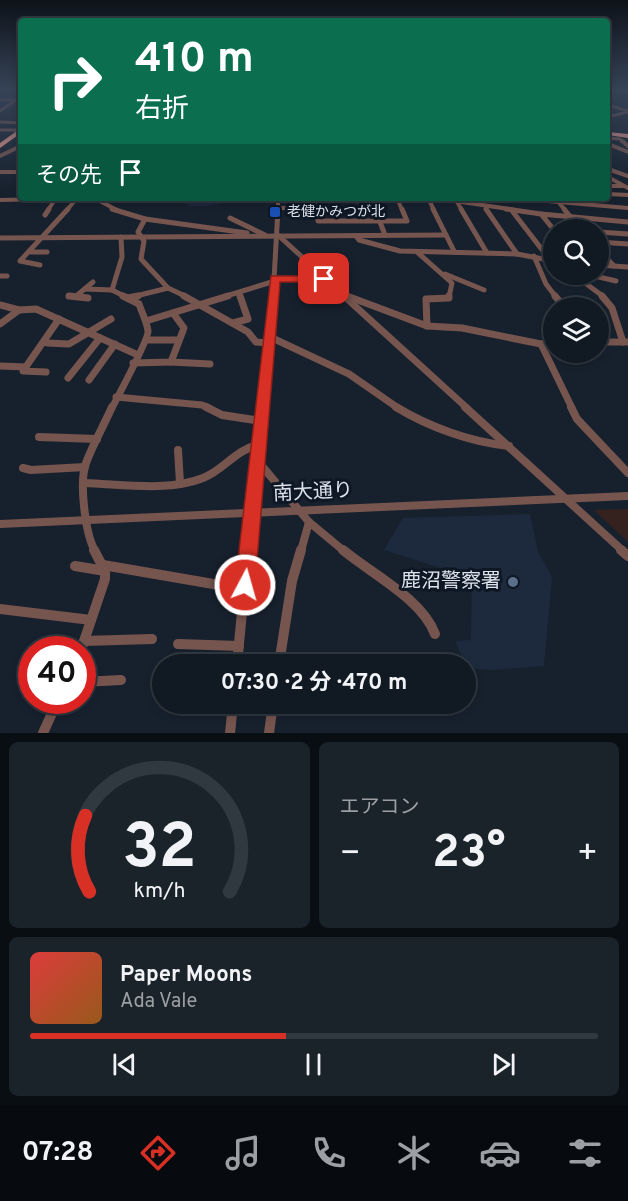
<!DOCTYPE html>
<html lang="ja">
<meta charset="utf-8">
<style>
body{margin:0;font-family:Overpass,"Noto Sans JP",sans-serif;background:#1a222a;color:#f1f3f6;height:100vh;display:flex;flex-direction:column;font-size:22px;white-space:nowrap}
*{box-sizing:border-box;margin:0}
p{font-size:20px;color:#9ca0a5}
.icon{flex:none;width:33px;height:33px;fill:none;stroke:currentColor;stroke-width:2;stroke-linecap:round;stroke-linejoin:round}
.map{position:relative;height:733px;overflow:hidden}
.panel{display:flex;flex-direction:column;gap:9px;padding:9px;background:#090e13;flex:1}
.panel>*{flex:none}
.hud{position:absolute;left:18px;top:18px;width:592px;height:183px;border-radius:6px;box-shadow:0 3px 9px #0003,0 0 0 2px #303840;background:#0b6e4f;color:#fff;overflow:hidden}
.buttons{position:absolute;left:543px;top:219px;display:grid;gap:12px}
.buttons a{display:grid;place-items:center;width:66px;height:66px;border-radius:50%;background:#111922;box-shadow:0 3px 9px #0003,0 0 0 2px #303840;font-size:30px}
.speed{position:absolute;left:18px;top:636px;display:flex;gap:12px;font-size:30px;font-weight:700;text-align:center}
.speed>*{display:grid;place-content:center;width:78px;height:78px;border-radius:50%;background:#111922;box-shadow:0 3px 9px #0003,0 0 0 2px #303840;line-height:1}
.speed .limit{border:9px solid #d22;background:#fff;color:#111}
.pin{position:absolute;display:grid;place-items:center;width:51px;height:51px;color:#fff;margin:-26px;border-radius:12px;box-shadow:0 3px 9px #0006}
.me{position:absolute;width:66px;margin:-33px;rotate:6deg;stroke-linejoin:round;filter:drop-shadow(0 0 4px #0008)}
.turn{display:flex;align-items:center;gap:21px;height:126px;padding:0 18px;font-size:27px}
.turn .icon{width:78px;height:78px;stroke-width:2.5}
.turn b{display:block;font-size:42px;line-height:51px}
.then{display:flex;align-items:center;height:57px;padding:0 18px;background:#0003;gap:12px;font-size:22px}
.big{font-size:45px;font-weight:700;line-height:1.1}
.panel .widget{flex:1;display:flex;flex-direction:column;justify-content:center;gap:9px;min-width:0;padding:0 21px;border-radius:9px;background:#1a222a}
.panel .dial{align-items:center;gap:0}
.dial svg{height:156px;overflow:visible;fill:none;stroke:#303840;stroke-width:7;stroke-linecap:round;text-anchor:middle}
.dial text{fill:#f1f3f6;stroke:none}
.song{display:flex;align-items:center;gap:18px}
.cover{width:72px;height:72px;border-radius:9px;background:linear-gradient(135deg,hsl(0 70% 55%),hsl(30 70% 35%))}
.played{height:6px;border-radius:3px;background:linear-gradient(90deg,#d93025 45%,#303840 45%)}
.keys{display:flex;justify-content:space-around;direction:ltr}
.heat{display:flex;justify-content:space-between;align-items:center;font-size:33px;direction:ltr}
.panel .tiles{flex:1;display:grid;gap:9px;grid-template-columns:1fr 1fr}
.widget:last-child{grid-column:span 2}
.trip{position:absolute;left:152px;top:654px;width:324px;height:60px;border-radius:30px;background:#111922;box-shadow:0 3px 9px #0003,0 0 0 2px #303840;font-weight:700;line-height:60px;text-align:center}
.tab-bar{display:flex;height:96px;justify-content:space-around;align-items:center;background:#070a0e;color:#9ca0a5}
.tab-bar .icon{width:42px;height:42px}
.tab-bar .selected{color:#d93025}
.tab-bar b{font-size:27px;color:#f1f3f6}
.map>svg:first-child{display:block}
.built{fill:#1d2a3d}
.industrial{fill:#35221f}
.lines{fill:none;stroke-linecap:round;stroke-linejoin:round}
.minor-far5{stroke:#77554f;stroke-width:3}
.minor-far4{stroke:#77554f;stroke-width:4}
.minor-far3{stroke:#77554f;stroke-width:5}
.minor-far2{stroke:#77554f;stroke-width:7}
.minor-far1{stroke:#77554f;stroke-width:8}
.minor{stroke:#77554f;stroke-width:10}
.highway{fill:#f19d90;fill-rule:evenodd}
.route{fill:#d93025;stroke:#8d1f18;stroke-width:1.5}
.transit-dot{fill:#1a4fb4;stroke:#0e1724;stroke-width:2}
.service-dot{fill:#5c6f8a;stroke:#0e1724;stroke-width:2}
.labels{text-anchor:middle;dominant-baseline:central;stroke-width:6;stroke-linejoin:round;paint-order:stroke}
.far-poi-label{font-size:14px;fill:#dce2ec;stroke:#0e1724;text-anchor:start}
.near-street-label{font-size:20px;fill:#dce2ec;stroke:#0e1724}
.near-poi-label{font-size:20px;fill:#dce2ec;stroke:#0e1724;text-anchor:end}
</style>
<div class="map">
<svg width="628" height="733" viewBox="0 0 628 733">
<rect width="100%" height="100%" fill="#17212e"/>
<g class="built">
<path d="M176,198H231L224,203L205,206H190Z"/>
<path d="M530,514L538,552L552,577L544,666L491,670L467,668L455,641L471,640L472,578L384,550L403,518Z"/>
</g>
<path class="industrial" d="M628,509V542L594,510Z"/>
<g class="lines">
<g class="minor-far5">
<path d="M608,91L628,92"/>
<path d="M0,100H21"/>
<path d="M608,105L628,111"/>
<path d="M0,111L16,100"/>
<path d="M611,116L628,112"/>
<path d="M0,122L21,123"/>
<path d="M0,130H21"/>
<path d="M608,138L620,139L624,142"/>
</g>
<g class="minor-far4">
<path d="M622,141L628,146"/>
<path d="M608,144L628,152"/>
<path d="M0,156L21,146"/>
<path d="M608,169L628,176"/>
<path d="M0,172H21"/>
<path d="M608,177L628,188"/>
<path d="M608,186H623"/>
<path d="M608,194L628,195"/>
<path d="M94,198L117,210"/>
<path d="M278,198V210"/>
<path d="M314,198L316,210"/>
<path d="M371,198L376,210"/>
<path d="M397,198L402,210"/>
<path d="M428,198L434,210"/>
<path d="M435,198L516,210"/>
<path d="M512,198L628,208"/>
<path d="M555,198L565,210"/>
<path d="M314,199L372,202"/>
<path d="M0,200L53,199"/>
<path d="M457,202L462,210"/>
<path d="M279,208L351,210"/>
<path d="M486,208L487,210"/>
<path d="M48,210L56,198"/>
<path d="M67,210L77,198"/>
</g>
<g class="minor-far3">
<path d="M112,209L145,219L138,232L144,241L141,259L168,288L187,297"/>
<path d="M302,209L376,211"/>
<path d="M316,209L318,221H407L402,209"/>
<path d="M375,209L385,235"/>
<path d="M433,209L454,251"/>
<path d="M461,209L487,253"/>
<path d="M486,209L517,254"/>
<path d="M506,209L541,214"/>
<path d="M564,209L581,230"/>
<path d="M513,212L550,260"/>
<path d="M45,215L49,209"/>
<path d="M230,218L265,235"/>
<path d="M145,219L247,233"/>
<path d="M554,230L541,214L628,222"/>
<path d="M598,232L628,234"/>
<path d="M279,236L346,297"/>
<path d="M356,236L359,240L400,251L517,254L554,261"/>
<path d="M121,237L122,257L112,290L126,297"/>
<path d="M0,238L446,235"/>
<path d="M598,242L628,244"/>
<path d="M598,249L614,266"/>
<path d="M31,252H47"/>
<path d="M417,252L452,283L449,297"/>
<path d="M534,256L546,284L556,297"/>
<path d="M40,265L20,261L68,209"/>
<path d="M598,265L628,267"/>
<path d="M445,274L484,290"/>
<path d="M573,274L604,297"/>
<path d="M586,274L616,281"/>
<path d="M0,276H7"/>
<path d="M275,278L324,279"/>
<path d="M85,289L112,290"/>
<path d="M239,293L240,297"/>
<path d="M69,296L80,297"/>
<path d="M347,296L350,297"/>
<path d="M75,297L93,282"/>
<path d="M132,297L168,288"/>
<path d="M223,297L275,281"/>
<path d="M273,297L278,209"/>
</g>
<g class="minor-far2">
<path d="M69,296L88,298"/>
<path d="M184,296L248,332L256,342L269,343"/>
<path d="M344,296L467,408"/>
<path d="M347,296L427,326L426,299L449,298V296"/>
<path d="M555,296L565,308"/>
<path d="M602,296L612,308L623,342"/>
<path d="M128,298L138,296"/>
<path d="M0,305L19,310L36,309L138,355"/>
<path d="M146,321L228,296"/>
<path d="M233,323L248,319L240,296"/>
<path d="M0,324L19,310"/>
<path d="M427,326L462,328L541,344L554,343"/>
<path d="M270,337L349,374L398,408"/>
<path d="M147,340H179"/>
<path d="M598,342H628"/>
<path d="M47,343L69,344L111,319"/>
<path d="M541,344L572,408"/>
<path d="M171,362L210,364"/>
<path d="M133,363L171,362L184,328L173,313"/>
<path d="M0,366L26,367"/>
<path d="M46,372L23,371L59,319"/>
<path d="M68,378L100,338"/>
<path d="M89,380L115,344"/>
<path d="M116,397L202,405L209,408"/>
<path d="M112,408C118,396 149,339 148,331C147,322 142,313 139,304L123,296"/>
<path d="M262,408L273,296"/>
</g>
<g class="minor-far1">
<path d="M206,407L222,415L261,421"/>
<path d="M396,407C429,427 470,442 509,446"/>
<path d="M465,407L623,551"/>
<path d="M571,407L577,419L628,473"/>
<path d="M39,437L97,439"/>
<path d="M178,450L180,483"/>
<path d="M257,460L309,522L344,551"/>
<path d="M23,468L31,470L85,467"/>
<path d="M84,483C121,484 168,492 203,478C224,470 235,450 258,445"/>
<path d="M0,524L628,496"/>
<path d="M95,551C85,533 79,482 86,463C93,444 104,425 112,407"/>
<path d="M248,551L262,407"/>
<path d="M301,551L309,522"/>
</g>
<g class="minor">
<path d="M343,550C372,574 422,599 435,634"/>
<path d="M621,550L628,556"/>
<path d="M103,565L225,586L245,584"/>
<path d="M75,566L105,571"/>
<path d="M0,609L91,620"/>
<path d="M84,641L152,639"/>
<path d="M178,644L239,646"/>
<path d="M81,650L105,579V571L94,550"/>
<path d="M237,664L248,550"/>
<path d="M279,664L292,581L301,550"/>
<path d="M82,682L121,680"/>
<path d="M43,733L58,700"/>
<path d="M230,733L233,704"/>
<path d="M269,733L273,704"/>
</g>
<g class="highway">
<path d="M21,128V133L0,148V143Z"/>
<path d="M608,132L628,134V138L608,135Z"/>
</g>
</g>
<linearGradient id="sky" x2="0" y2="1"><stop stop-color="#0d1219"/><stop offset="0.47" stop-color="#364357"/><stop offset="1" stop-color="#364357" stop-opacity="0"/></linearGradient>
<rect width="628" height="191" fill="url(#sky)"/>
<path class="route" d="M271,276H324L329,279L324,282H280L255,585L252,591L245,594L238,591L235,585Z"/>
<rect class="transit-dot" x="269" y="206" width="12" height="12" rx="3"/>
<circle class="service-dot" cx="513" cy="582" r="6"/>
<g class="labels">
<g class="far-poi-label">
<text x="287" y="212">老健かみつが北</text>
</g>
<g class="near-street-label">
<text transform="translate(313 493) rotate(-3)">南大通り</text>
</g>
<g class="near-poi-label">
<text x="501" y="582">鹿沼警察署</text>
</g>
</g>
</svg>
<div class="buttons">
<a><svg class="icon" aria-label="search" viewBox="0 0 24 24"><circle cx="10" cy="10" r="6"/><path d="M15 15l6 6"/></svg></a>
<a><svg class="icon" aria-label="layers" viewBox="0 0 24 24"><path d="M12 4l9 5-9 5-9-5zM3 14l9 5 9-5"/></svg></a>
</div>
<div class="speed"><div class="limit">40</div></div>
<div class="pin" style="left:324px;top:279px;background:#d93025"><svg class="icon" aria-label="arrive" viewBox="0 0 24 24"><path d="M6 21V4h12l-3 4 3 4H6"/></svg></div>
<svg class="me" style="left:245px;top:585px" viewBox="-20 -20 40 40"><circle r="17" fill="#d93025" stroke="#fff" stroke-width="3"/><path d="M0-11L8 9 0 5-8 9z" fill="#fff"/></svg>
<div class="trip">07:30 · 2 分 · 470 m</div>
<div class="hud">
<div class="turn"><svg class="icon" aria-label="right" viewBox="0 0 24 24"><path d="M7 20v-9h11M14 6l5 5-5 5"/></svg><div><b>410 m</b>右折</div></div>
<div class="then">その先<svg class="icon" aria-label="arrive" viewBox="0 0 24 24"><path d="M6 21V4h12l-3 4 3 4H6"/></svg></div>
</div>
</div>
<section class="panel">
<div class="tiles">
<div class="widget dial"><svg viewBox="0 0 100 80">
<path d="M14 69A42 42 0 1 1 86 69"/>
<path d="M14 69A42 42 0 0 1 12 30" stroke="#d93025"/>
<text x="50" y="56" font-size="32" font-weight="700">32</text>
<text x="50" y="72" font-size="11">km/h</text>
</svg></div>
<div class="widget"><p>エアコン</p>
<div class="heat"><a>−</a><b class="big">23°</b><a>+</a></div>
</div>
<div class="widget">
<div class="song"><i class="cover"></i><div><b>Paper Moons</b><p>Ada Vale</p></div></div>
<div class="played"></div>
<div class="keys"><svg class="icon" aria-label="previous" viewBox="0 0 24 24"><path d="M18 5L8 12l10 7zM5 5v14"/></svg><svg class="icon" aria-label="pause" viewBox="0 0 24 24"><path d="M8 5v14M16 5v14"/></svg><svg class="icon" aria-label="next" viewBox="0 0 24 24"><path d="M6 5l10 7-10 7zM19 5v14"/></svg></div>
</div>
</div>
</section>
<nav class="tab-bar">
<b>07:28</b>
<svg class="icon selected" aria-label="directions" viewBox="0 0 24 24"><path d="M12 3l9 9-9 9-9-9zM9 14v-3h6M13 9l2 2-2 2"/></svg>
<svg class="icon" aria-label="music" viewBox="0 0 24 24"><path d="M9 18V5l10-2v13"/><circle cx="6" cy="18" r="3"/><circle cx="16" cy="16" r="3"/></svg>
<svg class="icon" aria-label="phone" viewBox="0 0 24 24"><path d="M5 4h4l2 5-3 2q2 4 5 5l2-3 5 2v4C11 20 4 13 5 4z"/></svg>
<svg class="icon" aria-label="climate" viewBox="0 0 24 24"><path d="M12 3v18M4 7l16 10M4 17L20 7"/></svg>
<svg class="icon" aria-label="car" viewBox="0 0 24 24"><path d="M5 17H2v-5l4-1 3-4h7l3 4 3 1v5h-3M9 17h6M6 11h13"/><circle cx="7" cy="17" r="2"/><circle cx="17" cy="17" r="2"/></svg>
<svg class="icon" aria-label="filters" viewBox="0 0 24 24"><path d="M4 7h16M4 17h16"/><circle cx="9" cy="7" r="2"/><circle cx="15" cy="17" r="2"/></svg>
</nav>
